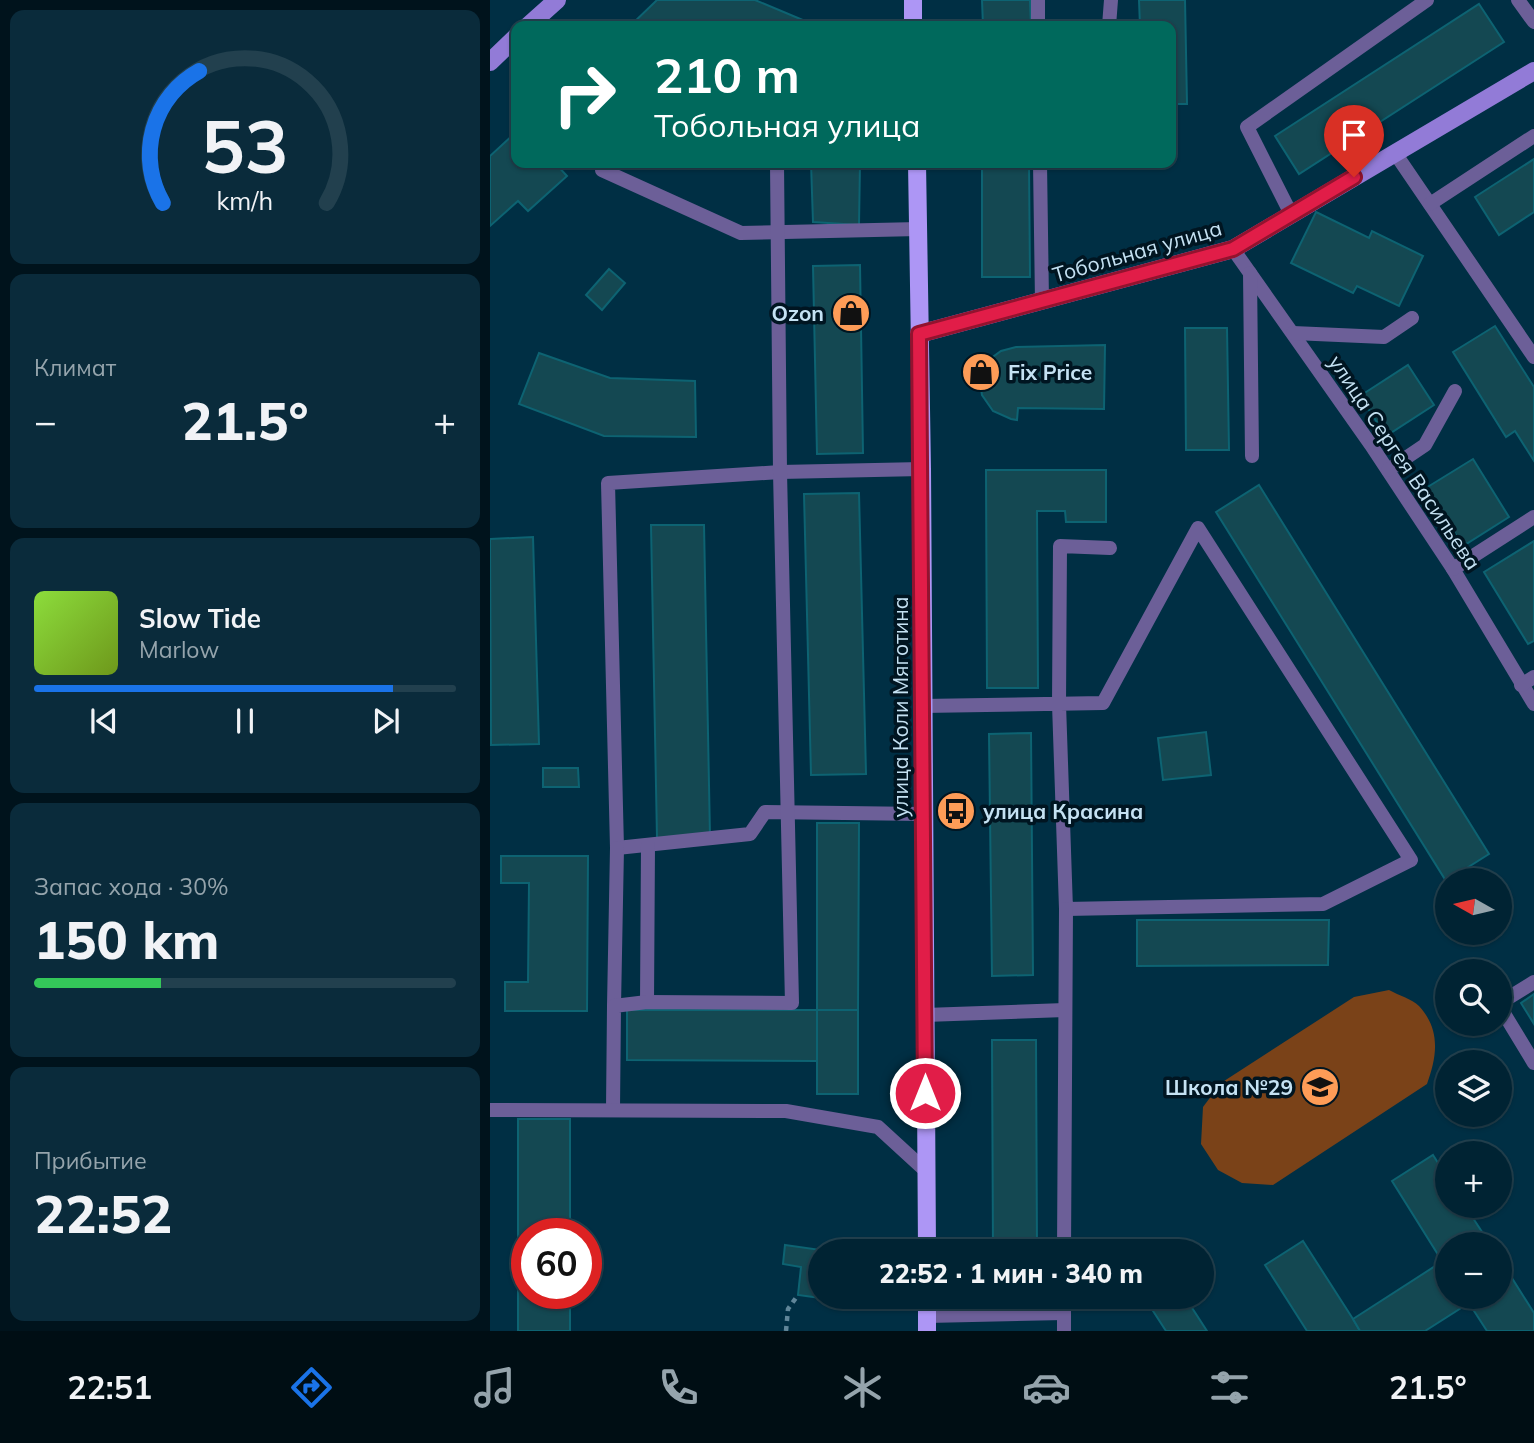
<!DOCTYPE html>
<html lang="ru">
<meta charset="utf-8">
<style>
body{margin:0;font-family:Mulish,sans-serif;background:#0a2b3b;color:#f1f3f6;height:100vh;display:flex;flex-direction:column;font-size:26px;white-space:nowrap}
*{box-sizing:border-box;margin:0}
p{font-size:23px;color:#95a4ac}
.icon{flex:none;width:38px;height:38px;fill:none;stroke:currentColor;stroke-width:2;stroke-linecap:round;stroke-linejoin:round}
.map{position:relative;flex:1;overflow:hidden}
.sheet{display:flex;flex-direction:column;gap:10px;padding:10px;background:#00131c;width:490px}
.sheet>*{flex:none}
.guide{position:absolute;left:21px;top:21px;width:665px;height:147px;border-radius:14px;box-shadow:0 2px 5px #0004,0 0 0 2px #22404e;background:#00695c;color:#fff;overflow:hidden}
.needle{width:46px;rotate:278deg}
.fabs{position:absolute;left:945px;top:868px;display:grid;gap:14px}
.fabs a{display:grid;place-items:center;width:77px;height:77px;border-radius:50%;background:#002333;box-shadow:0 2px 5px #0004,0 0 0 2px #22404e;font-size:35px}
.speed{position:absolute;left:21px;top:1218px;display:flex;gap:14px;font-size:35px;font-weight:700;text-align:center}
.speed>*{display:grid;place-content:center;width:91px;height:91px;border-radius:50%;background:#002333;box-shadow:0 2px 5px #0004,0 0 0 2px #22404e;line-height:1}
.speed .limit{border:10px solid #d22;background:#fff;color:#111}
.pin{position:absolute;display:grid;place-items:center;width:60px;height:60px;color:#fff;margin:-72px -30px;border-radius:50% 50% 50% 0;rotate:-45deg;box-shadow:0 0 7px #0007}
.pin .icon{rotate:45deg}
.me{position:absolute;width:77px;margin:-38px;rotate:0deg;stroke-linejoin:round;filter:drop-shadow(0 0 5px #0008)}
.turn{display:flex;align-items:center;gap:24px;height:147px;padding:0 28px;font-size:32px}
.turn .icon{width:91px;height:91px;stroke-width:2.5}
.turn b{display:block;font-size:49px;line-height:60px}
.big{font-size:52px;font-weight:800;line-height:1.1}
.sheet .widget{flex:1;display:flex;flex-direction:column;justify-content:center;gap:10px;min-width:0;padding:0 24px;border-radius:14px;background:#0a2b3b}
.sheet .dial{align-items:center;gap:0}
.dial svg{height:182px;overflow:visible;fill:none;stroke:#22404e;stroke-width:7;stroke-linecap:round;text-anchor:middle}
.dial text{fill:#f1f3f6;stroke:none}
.song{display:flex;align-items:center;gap:21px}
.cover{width:84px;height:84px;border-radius:10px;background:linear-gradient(135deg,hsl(90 70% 55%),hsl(80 70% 35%))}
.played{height:7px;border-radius:4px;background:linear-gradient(90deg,#1a73e8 85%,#22404e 85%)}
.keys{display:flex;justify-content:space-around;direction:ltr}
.heat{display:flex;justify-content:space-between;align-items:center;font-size:38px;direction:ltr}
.charge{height:10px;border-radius:5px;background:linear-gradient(90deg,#34c759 30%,#22404e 0)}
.trip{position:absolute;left:318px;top:1239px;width:406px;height:70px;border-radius:35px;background:#002333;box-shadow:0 2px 5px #0004,0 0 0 2px #22404e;font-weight:800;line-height:70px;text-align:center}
.tabs{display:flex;height:112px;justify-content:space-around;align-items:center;background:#000e14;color:#95a4ac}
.tabs .icon{width:49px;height:49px}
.tabs .selected{color:#1a73e8}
.tabs b{font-size:32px;color:#f1f3f6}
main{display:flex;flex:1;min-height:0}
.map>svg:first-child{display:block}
.green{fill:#7a4218}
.building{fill:#144852;stroke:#0d6372;stroke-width:2}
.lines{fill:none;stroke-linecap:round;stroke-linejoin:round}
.path{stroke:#608699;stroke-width:4.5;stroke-dasharray:5 5;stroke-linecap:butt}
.lane{stroke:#6c5f98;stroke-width:14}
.secondary{stroke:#927bd7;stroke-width:18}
.primary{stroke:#ad96f5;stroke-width:18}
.route-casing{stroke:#92132f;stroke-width:18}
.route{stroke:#e11d48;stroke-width:12}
.labels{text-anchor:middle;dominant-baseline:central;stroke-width:7;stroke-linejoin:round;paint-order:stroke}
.street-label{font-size:21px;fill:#c5e2f3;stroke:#001521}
.poi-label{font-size:21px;font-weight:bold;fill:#c5e2f3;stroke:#001521;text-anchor:end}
</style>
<main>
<section class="sheet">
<div class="widget dial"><svg viewBox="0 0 100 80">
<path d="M14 69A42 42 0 1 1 86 69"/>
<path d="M14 69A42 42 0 0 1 30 11" stroke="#1a73e8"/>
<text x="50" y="56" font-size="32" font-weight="700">53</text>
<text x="50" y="72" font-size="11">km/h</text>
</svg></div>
<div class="widget"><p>Климат</p>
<div class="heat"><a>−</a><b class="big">21.5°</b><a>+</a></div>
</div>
<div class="widget">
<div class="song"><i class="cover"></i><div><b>Slow Tide</b><p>Marlow</p></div></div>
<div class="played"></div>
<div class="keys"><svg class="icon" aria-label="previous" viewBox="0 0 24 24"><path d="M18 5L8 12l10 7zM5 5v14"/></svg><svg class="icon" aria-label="pause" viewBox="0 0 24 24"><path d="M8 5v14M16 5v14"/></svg><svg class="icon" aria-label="next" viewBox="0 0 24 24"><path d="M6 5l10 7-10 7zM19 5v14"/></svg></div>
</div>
<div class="widget"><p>Запас хода · 30%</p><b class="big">150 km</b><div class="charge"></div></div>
<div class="widget"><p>Прибытие</p><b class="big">22:52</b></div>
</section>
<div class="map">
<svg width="1044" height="1331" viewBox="0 0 1044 1331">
<rect width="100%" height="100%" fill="#002f44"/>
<path class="green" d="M899,990C908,995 922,999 929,1006C951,1030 947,1056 937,1084L783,1185L752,1183L728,1170L711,1144L713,1107L731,1083L864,997Z"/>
<g class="building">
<path d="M167,0H265L327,26H140Z"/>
<path d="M492,0H540L541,26H493Z"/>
<path d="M649,0H695L697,104H681V26H650Z"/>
<path d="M989,4L1014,42L809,174L785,136Z"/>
<path d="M26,132V163H65L77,176L38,211L28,201L0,226V156Z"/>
<path d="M1044,159V212L1009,235L985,197Z"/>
<path d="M321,163H370L369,225L323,222Z"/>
<path d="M492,163H539L540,277H492Z"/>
<path d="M826,212L879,238L882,231L933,256L909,306L867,286L863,293L801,263Z"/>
<path d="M370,265L373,453L327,454L323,266Z"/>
<path d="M119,269L135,283L112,310L96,295Z"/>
<path d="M1005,326L1044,387V461L1025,431L1016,437L963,352Z"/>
<path d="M695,328H737L739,450H696Z"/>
<path d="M615,345L614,409L528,408L527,420L521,419L503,411L492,395L490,382L493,370L500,359L511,351L526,347Z"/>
<path d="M49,353L120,378L205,381L206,437L114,436L29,404Z"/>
<path d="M918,365L944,405L896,436L870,396Z"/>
<path d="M983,459L1019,517L973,546L936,488Z"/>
<path d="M496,470H616V522H576L575,511H547L548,688H497Z"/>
<path d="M769,485L999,854L956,881L726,512Z"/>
<path d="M369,493L376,774L321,775L314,494Z"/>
<path d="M161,525H214L220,837L167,838Z"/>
<path d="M43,537L49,744L1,745L0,539Z"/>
<path d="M1044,541V641L1038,644L994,572Z"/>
<path d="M716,732L721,775L673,780L668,738Z"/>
<path d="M541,733L543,975L502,976L499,734Z"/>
<path d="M53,768H88L89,787H53Z"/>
<path d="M327,823H369L368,1010H327Z"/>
<path d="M11,856H98L97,1011H15V982H38L39,883H11Z"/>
<path d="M647,920H839L838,965L647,966Z"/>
<path d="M1044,994V1024L1031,1003Z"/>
<path d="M137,1010H327V1061L137,1060Z"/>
<rect x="327" y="1010" width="41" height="84"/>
<path d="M502,1040H546L547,1251H503Z"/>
<path d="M28,1119H80V1234H37V1293H80V1331H28Z"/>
<path d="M943,1155L957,1177V1206H975L1000,1244H957V1269L902,1181Z"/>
<path d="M813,1241L863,1319L870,1331H817L775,1265Z"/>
<path d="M295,1245L331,1250L329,1269H331V1297H338V1299L308,1295L311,1267L293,1264Z"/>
<path d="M1010,1259L1044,1313V1331H997L975,1297H1010Z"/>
<path d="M953,1261L957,1269V1297H975L979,1303L935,1331H870L863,1319Z"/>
<path d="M654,1297H695L717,1331H676Z"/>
</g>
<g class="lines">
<path class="path" d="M296,1331L298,1309L308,1295"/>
<g class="lane">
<path d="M548,0V26"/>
<path d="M1028,0L1044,22"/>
<path d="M619,26L621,0"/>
<path d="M905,153L1044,357"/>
<path d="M112,163V170L251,233L429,229"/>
<path d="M550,163L552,301"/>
<path d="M940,204L1044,136"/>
<path d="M801,214L757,127L937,0"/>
<path d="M743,249L881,445L963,569L1044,704"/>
<path d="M760,273L762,456"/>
<path d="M803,333L894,337L922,318"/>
<path d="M432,469L290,472L118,483L127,848L260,834L275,812L433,814"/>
<path d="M898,470L935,445L965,391"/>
<path d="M963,569L1044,517"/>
<path d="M1031,685L1044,677"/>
<path d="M432,706L613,703L708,528L921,860L833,904L576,909L569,704L570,546L620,548"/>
<path d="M157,1002L158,845"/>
<path d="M1010,1003L1044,982"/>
<path d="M124,1006L127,848"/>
<path d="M1010,1007L1044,1063"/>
<path d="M435,1015L575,1010"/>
<path d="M123,1109L124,1006L157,1002L302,1003L290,472L287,163"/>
<path d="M0,1110L296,1111L388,1127L436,1171"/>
<path d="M574,1251L576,909"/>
<path d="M666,1251L674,1248"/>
<path d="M437,1316L574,1313"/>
<path d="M574,1331V1297"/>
</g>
<g class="secondary">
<path d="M38,26L67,0"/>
<path d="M0,62L26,37"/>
<path d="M429,334L743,249L1044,71"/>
</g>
<g class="primary">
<path d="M423,0V26"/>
<path d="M427,163L432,469L437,1251"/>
<path d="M437,1297V1331"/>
</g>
</g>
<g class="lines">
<defs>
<path id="route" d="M435,1093L429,334L743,249L864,177"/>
</defs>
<use href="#route" class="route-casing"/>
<use href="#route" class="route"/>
</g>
<defs>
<symbol id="shop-disc" viewBox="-11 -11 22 22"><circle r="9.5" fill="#fe9c57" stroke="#001521"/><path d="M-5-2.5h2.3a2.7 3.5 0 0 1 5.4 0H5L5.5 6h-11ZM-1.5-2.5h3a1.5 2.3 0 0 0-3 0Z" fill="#111"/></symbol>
<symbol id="bus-disc" viewBox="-11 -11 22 22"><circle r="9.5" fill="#fe9c57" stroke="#001521"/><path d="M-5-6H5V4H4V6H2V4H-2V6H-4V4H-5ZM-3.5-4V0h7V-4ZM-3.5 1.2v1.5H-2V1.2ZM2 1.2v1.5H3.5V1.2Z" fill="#111"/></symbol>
<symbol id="school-disc" viewBox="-11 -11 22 22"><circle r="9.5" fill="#fe9c57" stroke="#001521"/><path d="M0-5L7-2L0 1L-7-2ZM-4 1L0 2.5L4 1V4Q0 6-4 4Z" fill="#111"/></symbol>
</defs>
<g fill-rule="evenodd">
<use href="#shop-disc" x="339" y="291" width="44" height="44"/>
<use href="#shop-disc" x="469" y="350" width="44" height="44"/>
<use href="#bus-disc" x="444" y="789" width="44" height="44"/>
<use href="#school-disc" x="808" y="1065" width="44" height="44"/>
</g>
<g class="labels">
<g class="street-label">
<text transform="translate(647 251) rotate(-16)">Тобольная улица</text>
<text transform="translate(915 462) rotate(56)">улица Сергея Васильева</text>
<text transform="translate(410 707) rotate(-90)">улица Коли Мяготина</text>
</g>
<g class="poi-label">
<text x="334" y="313">Ozon</text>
<text x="518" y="372" text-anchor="start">Fix Price</text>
<text x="493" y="811" text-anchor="start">улица Красина</text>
<text x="803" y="1087">Школа №29</text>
</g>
</g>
</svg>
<div class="fabs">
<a><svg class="needle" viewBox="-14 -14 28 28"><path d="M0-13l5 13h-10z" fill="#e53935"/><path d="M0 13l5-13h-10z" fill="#95a4ac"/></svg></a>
<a><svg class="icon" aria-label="search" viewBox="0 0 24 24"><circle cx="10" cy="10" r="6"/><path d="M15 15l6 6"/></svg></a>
<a><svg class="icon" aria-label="layers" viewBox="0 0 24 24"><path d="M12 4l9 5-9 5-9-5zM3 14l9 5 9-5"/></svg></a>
<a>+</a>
<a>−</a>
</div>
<div class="speed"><div class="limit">60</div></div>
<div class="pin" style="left:864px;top:177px;background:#d93025"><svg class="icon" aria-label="arrive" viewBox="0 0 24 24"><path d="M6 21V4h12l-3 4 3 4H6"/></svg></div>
<svg class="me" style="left:435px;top:1093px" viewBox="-20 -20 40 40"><circle r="17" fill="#e11d48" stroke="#fff" stroke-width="3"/><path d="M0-11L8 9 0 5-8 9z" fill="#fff"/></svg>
<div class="trip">22:52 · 1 мин · 340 m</div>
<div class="guide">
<div class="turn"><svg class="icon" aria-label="right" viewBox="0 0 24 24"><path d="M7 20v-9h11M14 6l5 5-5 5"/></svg><div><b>210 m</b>Тобольная улица</div></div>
</div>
</div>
</main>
<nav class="tabs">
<b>22:51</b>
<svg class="icon selected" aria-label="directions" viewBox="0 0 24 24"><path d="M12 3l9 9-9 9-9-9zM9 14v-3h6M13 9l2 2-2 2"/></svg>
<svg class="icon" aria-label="music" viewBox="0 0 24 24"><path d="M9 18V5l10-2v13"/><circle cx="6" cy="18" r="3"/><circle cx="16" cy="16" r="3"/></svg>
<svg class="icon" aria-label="phone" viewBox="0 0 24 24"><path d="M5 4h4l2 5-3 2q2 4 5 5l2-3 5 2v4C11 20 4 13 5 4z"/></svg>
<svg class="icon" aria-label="climate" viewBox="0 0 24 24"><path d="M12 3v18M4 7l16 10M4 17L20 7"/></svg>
<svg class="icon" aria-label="car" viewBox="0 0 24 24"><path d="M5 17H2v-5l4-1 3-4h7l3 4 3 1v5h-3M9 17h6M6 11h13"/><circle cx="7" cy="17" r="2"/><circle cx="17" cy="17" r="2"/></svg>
<svg class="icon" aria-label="filters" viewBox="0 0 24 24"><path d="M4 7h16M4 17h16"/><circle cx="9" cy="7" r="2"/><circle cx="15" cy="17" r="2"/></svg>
<b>21.5°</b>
</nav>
